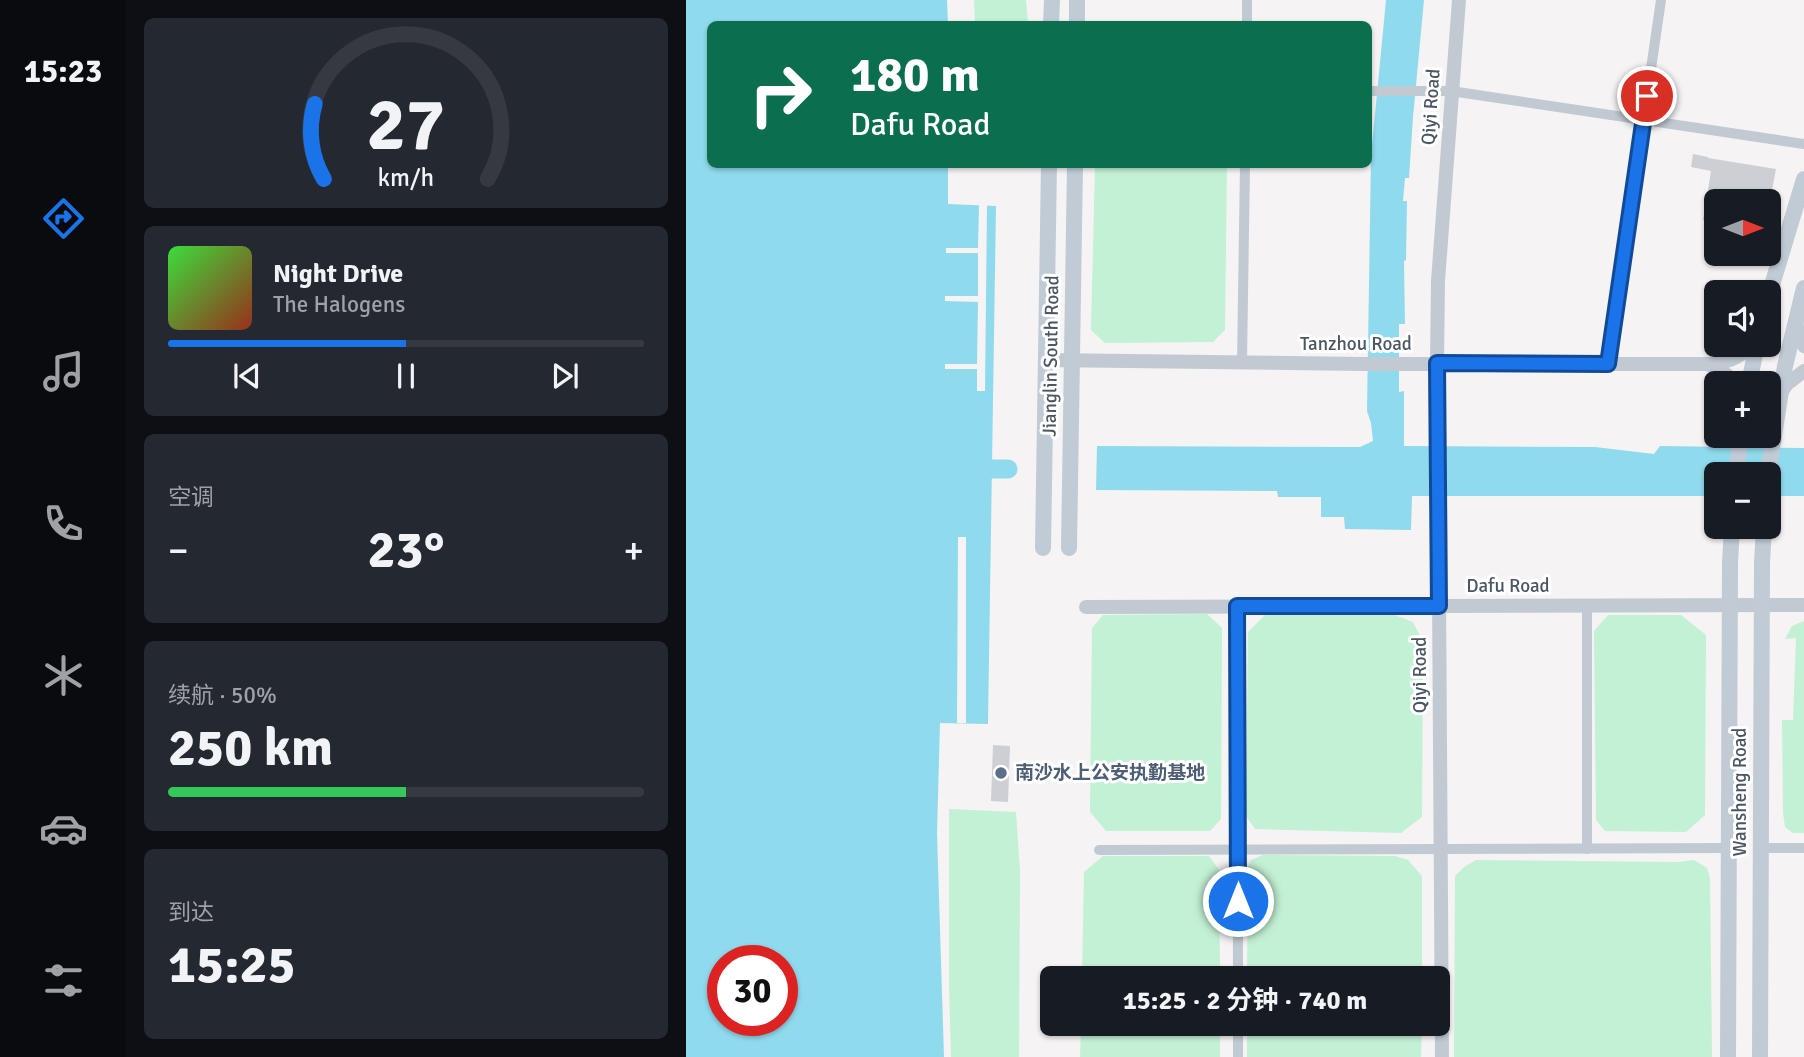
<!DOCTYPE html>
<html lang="zh">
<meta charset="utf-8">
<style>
body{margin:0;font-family:Signika,"Noto Sans SC",sans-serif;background:#242831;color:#f1f3f6;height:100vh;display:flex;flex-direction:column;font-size:26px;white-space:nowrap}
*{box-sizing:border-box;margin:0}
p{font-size:23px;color:#9ea1a6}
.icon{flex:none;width:38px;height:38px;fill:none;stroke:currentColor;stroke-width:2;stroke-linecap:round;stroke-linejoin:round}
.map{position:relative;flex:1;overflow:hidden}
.drawer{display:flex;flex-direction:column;gap:18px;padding:18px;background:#0d0f14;width:560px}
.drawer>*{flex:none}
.top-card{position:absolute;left:21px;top:21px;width:665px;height:147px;border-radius:10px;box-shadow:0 2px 5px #0004;background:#0b6e4f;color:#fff;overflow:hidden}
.needle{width:46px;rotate:90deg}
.buttons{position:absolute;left:1018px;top:189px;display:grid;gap:14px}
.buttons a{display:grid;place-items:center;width:77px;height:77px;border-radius:10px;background:#171b24;box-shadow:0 2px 5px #0004;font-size:35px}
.speed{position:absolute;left:21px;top:945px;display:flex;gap:14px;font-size:35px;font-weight:700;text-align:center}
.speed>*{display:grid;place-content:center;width:91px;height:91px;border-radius:50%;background:#171b24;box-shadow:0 2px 5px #0004;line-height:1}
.speed .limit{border:10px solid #d22;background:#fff;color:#111}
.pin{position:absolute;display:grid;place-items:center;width:60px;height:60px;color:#fff;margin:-30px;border:4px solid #fff;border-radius:50%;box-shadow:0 2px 7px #0007}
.me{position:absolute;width:77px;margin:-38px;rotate:0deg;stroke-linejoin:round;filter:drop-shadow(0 0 5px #0008)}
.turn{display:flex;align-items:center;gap:24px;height:147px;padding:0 28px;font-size:32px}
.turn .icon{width:91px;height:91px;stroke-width:2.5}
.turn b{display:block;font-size:49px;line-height:60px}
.big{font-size:52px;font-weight:700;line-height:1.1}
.drawer .widget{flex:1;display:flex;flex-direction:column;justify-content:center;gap:10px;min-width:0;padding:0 24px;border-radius:10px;background:#242831}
.drawer .dial{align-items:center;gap:0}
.dial svg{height:182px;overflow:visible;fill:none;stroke:#363941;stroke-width:7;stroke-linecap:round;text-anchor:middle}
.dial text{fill:#f1f3f6;stroke:none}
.song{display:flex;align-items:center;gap:21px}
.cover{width:84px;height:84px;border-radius:10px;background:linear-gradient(135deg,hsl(120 70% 55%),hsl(10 70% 35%))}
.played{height:7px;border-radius:4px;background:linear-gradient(90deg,#1a73e8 50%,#363941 50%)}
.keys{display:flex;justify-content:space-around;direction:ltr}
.heat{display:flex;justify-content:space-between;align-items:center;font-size:38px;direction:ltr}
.charge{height:10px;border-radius:5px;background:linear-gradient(90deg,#34c759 50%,#363941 0)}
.trip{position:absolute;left:354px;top:966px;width:410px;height:70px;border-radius:10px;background:#171b24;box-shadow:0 2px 5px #0004;font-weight:700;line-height:70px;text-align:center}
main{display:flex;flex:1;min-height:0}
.dock{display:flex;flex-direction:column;width:126px;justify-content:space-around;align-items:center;background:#090b0e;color:#9ea1a6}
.dock .icon{width:49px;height:49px}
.dock .current{color:#1a73e8}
.dock b{font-size:32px;color:#f1f3f6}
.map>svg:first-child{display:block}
.green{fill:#c3f1d5}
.water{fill:#90daee;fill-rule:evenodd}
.pier{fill:#f5f3f3}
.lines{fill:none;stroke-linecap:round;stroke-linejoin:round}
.river{stroke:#90daee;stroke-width:19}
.building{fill:#cdcfd5}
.minor{stroke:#c1cad2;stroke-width:10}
.tertiary{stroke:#c1cad2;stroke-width:14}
.secondary{stroke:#c1cbd6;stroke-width:16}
.route-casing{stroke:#114b97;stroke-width:18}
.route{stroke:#1a73e8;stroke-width:12}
.service-dot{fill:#5c6f8a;stroke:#fff;stroke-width:2.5}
.labels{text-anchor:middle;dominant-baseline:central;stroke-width:6;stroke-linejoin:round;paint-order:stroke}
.street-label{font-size:19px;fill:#4a5661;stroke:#fff}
.service-label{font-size:19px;font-weight:bold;fill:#4e5e75;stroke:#fff;text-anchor:start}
</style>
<main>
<nav class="dock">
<b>15:23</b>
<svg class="icon current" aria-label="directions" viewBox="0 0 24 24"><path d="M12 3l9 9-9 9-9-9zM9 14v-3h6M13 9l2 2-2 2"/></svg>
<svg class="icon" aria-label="music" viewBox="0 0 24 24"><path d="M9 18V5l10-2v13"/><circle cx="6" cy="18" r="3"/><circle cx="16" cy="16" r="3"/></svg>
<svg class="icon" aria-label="phone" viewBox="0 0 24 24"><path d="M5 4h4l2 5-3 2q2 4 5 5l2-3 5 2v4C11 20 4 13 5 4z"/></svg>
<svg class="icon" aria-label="climate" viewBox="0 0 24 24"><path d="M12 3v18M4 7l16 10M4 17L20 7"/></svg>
<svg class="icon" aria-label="car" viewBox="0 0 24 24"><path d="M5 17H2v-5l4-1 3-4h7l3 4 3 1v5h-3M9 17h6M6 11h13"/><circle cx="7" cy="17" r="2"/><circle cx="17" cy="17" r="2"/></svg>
<svg class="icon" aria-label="filters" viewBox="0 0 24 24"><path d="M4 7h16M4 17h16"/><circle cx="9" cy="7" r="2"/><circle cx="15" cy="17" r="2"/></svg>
</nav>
<section class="drawer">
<div class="widget dial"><svg viewBox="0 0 100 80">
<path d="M14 69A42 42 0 1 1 86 69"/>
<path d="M14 69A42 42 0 0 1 10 36" stroke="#1a73e8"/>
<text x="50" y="56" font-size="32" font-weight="700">27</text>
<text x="50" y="72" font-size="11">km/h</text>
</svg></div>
<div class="widget">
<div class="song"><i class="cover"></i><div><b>Night Drive</b><p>The Halogens</p></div></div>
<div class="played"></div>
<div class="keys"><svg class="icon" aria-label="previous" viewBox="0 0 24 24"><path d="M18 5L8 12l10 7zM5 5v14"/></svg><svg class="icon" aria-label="pause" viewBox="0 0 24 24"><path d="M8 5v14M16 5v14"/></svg><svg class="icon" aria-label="next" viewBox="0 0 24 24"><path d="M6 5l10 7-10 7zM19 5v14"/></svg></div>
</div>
<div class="widget"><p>空调</p>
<div class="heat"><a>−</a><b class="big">23°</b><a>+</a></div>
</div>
<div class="widget"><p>续航 · 50%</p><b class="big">250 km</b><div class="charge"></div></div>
<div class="widget"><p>到达</p><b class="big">15:25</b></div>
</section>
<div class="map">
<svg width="1118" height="1057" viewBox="0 0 1118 1057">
<rect width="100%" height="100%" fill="#f5f3f3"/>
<g class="green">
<path d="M288,0H340L342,24H289Z"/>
<path d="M409,165H541L539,330L527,342L419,343L405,330Z"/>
<path d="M521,614L536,628L535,819L524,831H420L404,812L406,628L417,615Z"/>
<path d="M706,614L727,622L737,642L736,817L715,833L569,829L560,816L562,632L579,615Z"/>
<path d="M922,615H995L1020,635L1019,815L1000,832L919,831L910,820L908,631Z"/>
<path d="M1118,621V833H1107L1099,827L1097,813L1096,720H1107L1110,638L1099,639L1106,626Z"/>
<path d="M263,809L330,812L334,871L333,1057H265L263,987Z"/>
<path d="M577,855L709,856L722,860L736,876V978H561L562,867L565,860Z"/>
<path d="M417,856H523L533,870L534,978H396L398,872Z"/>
<path d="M790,860L992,862L1008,860L1021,868L1024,878L1026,1057H768L769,876L778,867Z"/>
<path d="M395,1024H534V1057H394Z"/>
<path d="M561,1024H736L735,1057H561Z"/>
</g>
<g class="water">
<path d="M0,0H261L262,24H24V164L262,165V204L310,206L302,724L254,723L251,833L258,1057H0ZM37,961H96V1020H37Z"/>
<path d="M700,0H738L727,117L723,178H719L717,201H721L720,260L718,261L719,324H713V392L718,391V446L909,447L968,454L974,446L1118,448V496H1083V474H1031V496H726L725,530L659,529L658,517H635V497H592L591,491L410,490L411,446L674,447L687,441L685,423L681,411L685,156Z"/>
</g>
<g class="pier">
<path d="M293,205H301L299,391H291V369H259V364H291L292,302L259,301V296H292V253H260V248H292Z"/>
<path d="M272,537H280V723H271Z"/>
</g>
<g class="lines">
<path class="river" d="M281,469H322"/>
</g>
<g class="building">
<path d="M1007,154L1022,157V158L1090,169L1084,201H1030L1028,214H1031V244L1021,243L1024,221L1017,220L1025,171L1005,167Z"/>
<path d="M307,745L324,746L322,802L305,801Z"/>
</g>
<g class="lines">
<g class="minor">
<path d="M561,24V0"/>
<path d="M682,91H765L1118,144"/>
<path d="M556,362L559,164"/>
<path d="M922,364L975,0"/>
<path d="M551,606L552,978"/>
<path d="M901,606V849"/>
<path d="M1075,848H1118"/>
<path d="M413,850L1043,848"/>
<path d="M552,1024V1057"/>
</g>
<g class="tertiary">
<path d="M1110,321L1112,332L1118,346"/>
<path d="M360,360L676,364H1022C1040,364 1054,357 1067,345"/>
<path d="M1023,365C1034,369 1042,374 1049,383"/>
<path d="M1094,394L1101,384L1118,371"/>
<path d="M400,607L1118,605"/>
<path d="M756,1057L752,434L751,363L752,281L773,0"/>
</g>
<g class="secondary">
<path d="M365,24L366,0"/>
<path d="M391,24V0"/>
<path d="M1083,295L1118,179"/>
<path d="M1063,383L1071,345"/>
<path d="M1050,474L1055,436"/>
<path d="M1082,474L1099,366L1118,288"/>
<path d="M357,548L363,164"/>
<path d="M383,548L389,164"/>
<path d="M1042,1057L1044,563L1046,527"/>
<path d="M1074,1057L1076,563L1078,527"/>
</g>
</g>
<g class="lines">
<defs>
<path id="route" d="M552,901L551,606H753L751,363L922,364L961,96"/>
</defs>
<use href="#route" class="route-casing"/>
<use href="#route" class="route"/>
</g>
<circle class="service-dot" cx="315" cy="773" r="7"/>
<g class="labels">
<g class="street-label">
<text transform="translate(745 107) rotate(-86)">Qiyi Road</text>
<text x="670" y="344">Tanzhou Road</text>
<text transform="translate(365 356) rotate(-89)">Jianglin South Road</text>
<text x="822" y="586">Dafu Road</text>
<text transform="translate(734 675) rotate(-90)">Qiyi Road</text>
<text transform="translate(1054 792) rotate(-90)">Wansheng Road</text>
</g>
<g class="service-label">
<text x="329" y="773">南沙水上公安执勤基地</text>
</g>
</g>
</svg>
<div class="buttons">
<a><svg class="needle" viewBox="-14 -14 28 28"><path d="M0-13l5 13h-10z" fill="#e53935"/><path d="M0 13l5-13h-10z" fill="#9ea1a6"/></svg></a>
<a><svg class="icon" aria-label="sound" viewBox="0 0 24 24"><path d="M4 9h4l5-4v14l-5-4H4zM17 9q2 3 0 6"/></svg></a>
<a>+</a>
<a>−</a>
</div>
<div class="speed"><div class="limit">30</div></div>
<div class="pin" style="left:961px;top:96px;background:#d93025"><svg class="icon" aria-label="arrive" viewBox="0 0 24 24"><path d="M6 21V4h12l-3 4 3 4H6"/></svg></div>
<svg class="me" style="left:552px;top:901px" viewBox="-20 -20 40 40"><circle r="17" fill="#1a73e8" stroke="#fff" stroke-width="3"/><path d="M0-11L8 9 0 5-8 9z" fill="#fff"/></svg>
<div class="trip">15:25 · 2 分钟 · 740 m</div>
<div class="top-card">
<div class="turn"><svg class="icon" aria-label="right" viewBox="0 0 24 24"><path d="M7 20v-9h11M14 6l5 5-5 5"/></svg><div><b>180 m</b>Dafu Road</div></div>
</div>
</div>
</main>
